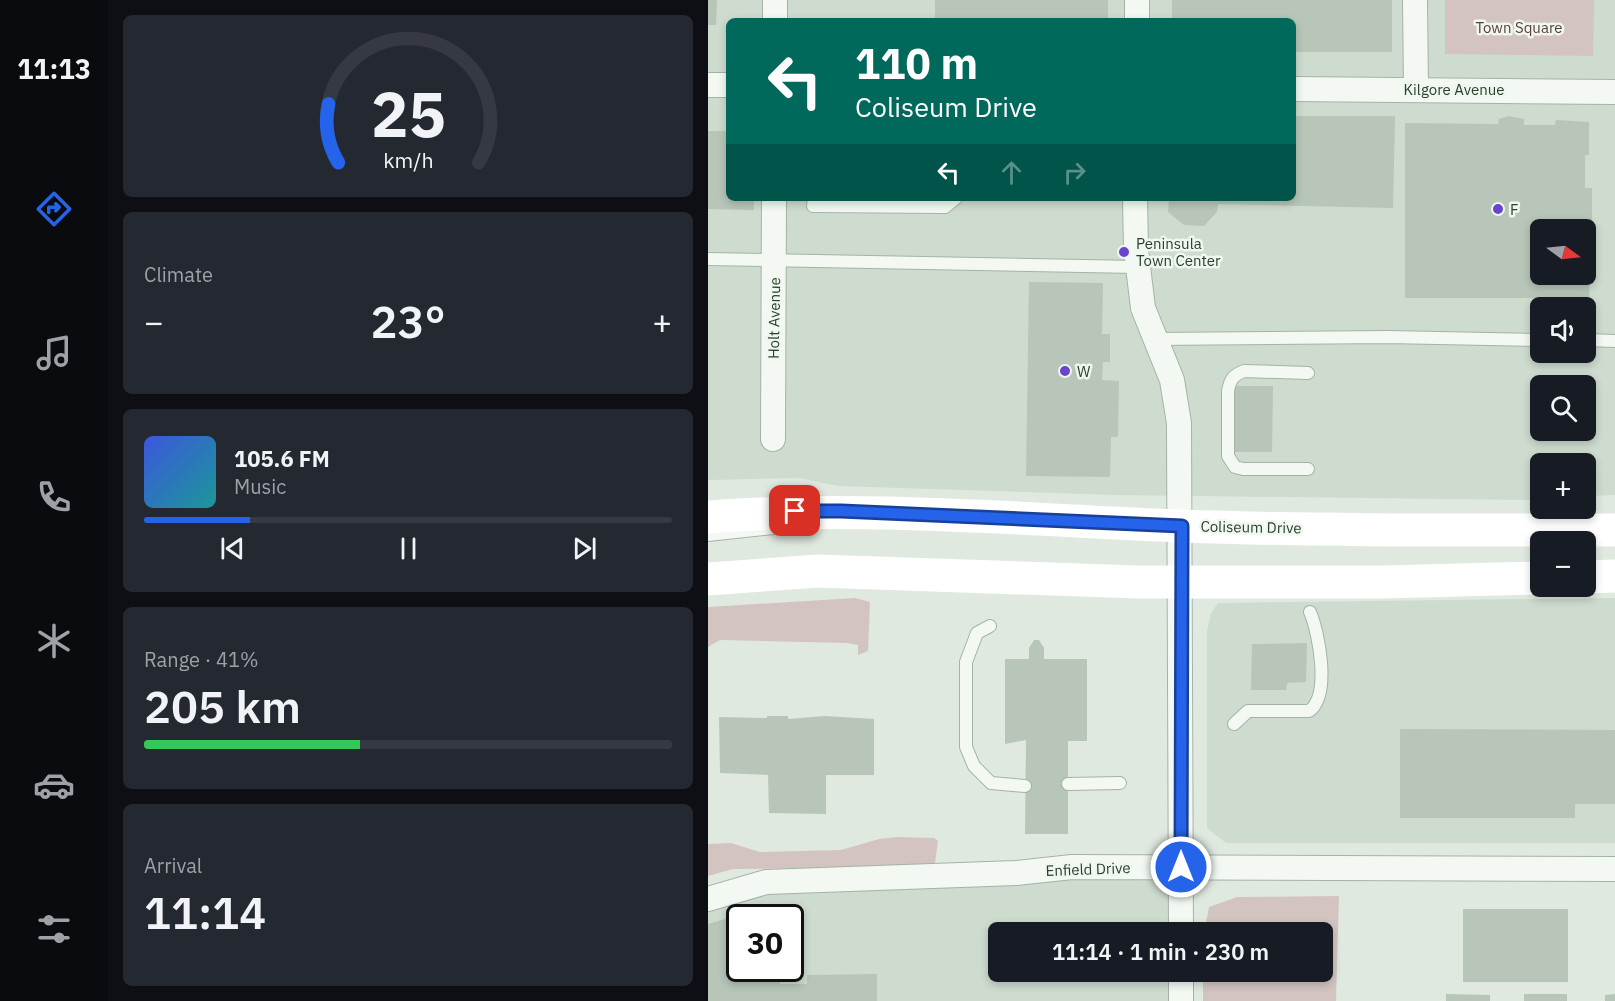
<!DOCTYPE html>
<meta charset="utf-8">
<style>
body{margin:0;font-family:"IBM Plex Sans",sans-serif;background:#242831;color:#f1f3f6;height:100vh;display:flex;flex-direction:column;font-size:22px;white-space:nowrap}
*{box-sizing:border-box;margin:0}
p{font-size:20px;color:#9ea1a6}
.icon{flex:none;width:33px;height:33px;fill:none;stroke:currentColor;stroke-width:2;stroke-linecap:round;stroke-linejoin:round}
.map{position:relative;flex:1;overflow:hidden}
.sheet{display:flex;flex-direction:column;gap:15px;padding:15px;background:#0d0f14;width:600px}
.sheet>*{flex:none}
.hud{position:absolute;left:18px;top:18px;width:570px;height:183px;border-radius:9px;box-shadow:0 3px 9px #0003;background:#00695c;color:#fff;overflow:hidden}
.needle{width:39px;rotate:105deg}
.fabs{position:absolute;left:822px;top:219px;display:grid;gap:12px}
.fabs a{display:grid;place-items:center;width:66px;height:66px;border-radius:9px;background:#171b24;box-shadow:0 3px 9px #0003;font-size:30px}
.speed{position:absolute;left:18px;top:904px;display:flex;gap:12px;font-size:30px;font-weight:700;text-align:center}
.speed>*{display:grid;place-content:center;width:78px;height:78px;border-radius:50%;background:#171b24;box-shadow:0 3px 9px #0003;line-height:1}
.speed .limit{border:3px solid #111;border-radius:9px;background:#fff;color:#111}
.pin{position:absolute;display:grid;place-items:center;width:51px;height:51px;color:#fff;margin:-26px;border-radius:12px;box-shadow:0 3px 9px #0006}
.me{position:absolute;width:66px;margin:-33px;rotate:0deg;stroke-linejoin:round;filter:drop-shadow(0 0 4px #0008)}
.turn{display:flex;align-items:center;gap:21px;height:126px;padding:0 30px;font-size:27px}
.turn .icon{width:78px;height:78px;stroke-width:2.5}
.turn b{display:block;font-size:42px;line-height:51px}
.lanes{display:flex;align-items:center;height:57px;padding:0 30px;background:#0003;justify-content:center;gap:30px;direction:ltr}
.lanes .off{opacity:.35}
.big{font-size:45px;font-weight:600;line-height:1.1}
.sheet .tile{flex:1;display:flex;flex-direction:column;justify-content:center;gap:9px;min-width:0;padding:0 21px;border-radius:9px;background:#242831}
.sheet .dial{align-items:center;gap:0}
.dial svg{height:156px;overflow:visible;fill:none;stroke:#363941;stroke-width:7;stroke-linecap:round;text-anchor:middle}
.dial text{fill:#f1f3f6;stroke:none}
.song{display:flex;align-items:center;gap:18px}
.cover{width:72px;height:72px;border-radius:9px;background:linear-gradient(135deg,hsl(230 70% 55%),hsl(180 70% 35%))}
.played{height:6px;border-radius:3px;background:linear-gradient(90deg,#2563eb 20%,#363941 20%)}
.keys{display:flex;justify-content:space-around;direction:ltr}
.heat{display:flex;justify-content:space-between;align-items:center;font-size:33px;direction:ltr}
.charge{height:9px;border-radius:4px;background:linear-gradient(90deg,#34c759 41%,#363941 0)}
.trip{position:absolute;left:280px;top:922px;width:345px;height:60px;border-radius:9px;background:#171b24;box-shadow:0 3px 9px #0003;font-weight:600;line-height:60px;text-align:center}
main{display:flex;flex:1;min-height:0}
.dock{display:flex;flex-direction:column;width:108px;justify-content:space-around;align-items:center;background:#090b0e;color:#9ea1a6}
.dock .icon{width:42px;height:42px}
.dock .active{color:#2563eb}
.dock b{font-size:27px;color:#f1f3f6}
.map>svg:first-child{display:block}
.built{fill:#cedbcf;fill-rule:evenodd}
.green{fill:#d3c4c1}
.building{fill:#b7c6b8}
.lines{fill:none;stroke-linecap:round;stroke-linejoin:round}
.lane-casing{stroke:#a5b3a6;stroke-width:14}
.street-casing{stroke:#a5b3a6;stroke-width:26}
.lane{stroke:#f3f8f3;stroke-width:12}
.street{stroke:#f3f8f3;stroke-width:24}
.secondary{stroke:#fff;stroke-width:33}
.route-casing{stroke:#184099;stroke-width:15}
.route{stroke:#2563eb;stroke-width:10}
.poi-dot{fill:#6844cf;stroke:#f0f7f0;stroke-width:2}
.labels{text-anchor:middle;dominant-baseline:central;stroke-width:5;stroke-linejoin:round;paint-order:stroke}
.park-label{font-size:15px;fill:#5d3e36;stroke:#f0f7f0}
.street-label{font-size:15px;fill:#29412a;stroke:#f0f7f0}
.poi-label{font-size:15px;fill:#29412a;stroke:#f0f7f0;text-anchor:start}
</style>
<main>
<nav class="dock">
<b>11:13</b>
<svg class="icon active" aria-label="directions" viewBox="0 0 24 24"><path d="M12 3l9 9-9 9-9-9zM9 14v-3h6M13 9l2 2-2 2"/></svg>
<svg class="icon" aria-label="music" viewBox="0 0 24 24"><path d="M9 18V5l10-2v13"/><circle cx="6" cy="18" r="3"/><circle cx="16" cy="16" r="3"/></svg>
<svg class="icon" aria-label="phone" viewBox="0 0 24 24"><path d="M5 4h4l2 5-3 2q2 4 5 5l2-3 5 2v4C11 20 4 13 5 4z"/></svg>
<svg class="icon" aria-label="climate" viewBox="0 0 24 24"><path d="M12 3v18M4 7l16 10M4 17L20 7"/></svg>
<svg class="icon" aria-label="car" viewBox="0 0 24 24"><path d="M5 17H2v-5l4-1 3-4h7l3 4 3 1v5h-3M9 17h6M6 11h13"/><circle cx="7" cy="17" r="2"/><circle cx="17" cy="17" r="2"/></svg>
<svg class="icon" aria-label="filters" viewBox="0 0 24 24"><path d="M4 7h16M4 17h16"/><circle cx="9" cy="7" r="2"/><circle cx="15" cy="17" r="2"/></svg>
</nav>
<section class="sheet">
<div class="tile dial"><svg viewBox="0 0 100 80">
<path d="M14 69A42 42 0 1 1 86 69"/>
<path d="M14 69A42 42 0 0 1 9 39" stroke="#2563eb"/>
<text x="50" y="56" font-size="32" font-weight="700">25</text>
<text x="50" y="72" font-size="11">km/h</text>
</svg></div>
<div class="tile"><p>Climate</p>
<div class="heat"><a>−</a><b class="big">23°</b><a>+</a></div>
</div>
<div class="tile">
<div class="song"><i class="cover"></i><div><b>105.6 FM</b><p>Music</p></div></div>
<div class="played"></div>
<div class="keys"><svg class="icon" aria-label="previous" viewBox="0 0 24 24"><path d="M18 5L8 12l10 7zM5 5v14"/></svg><svg class="icon" aria-label="pause" viewBox="0 0 24 24"><path d="M8 5v14M16 5v14"/></svg><svg class="icon" aria-label="next" viewBox="0 0 24 24"><path d="M6 5l10 7-10 7zM19 5v14"/></svg></div>
</div>
<div class="tile"><p>Range · 41%</p><b class="big">205 km</b><div class="charge"></div></div>
<div class="tile"><p>Arrival</p><b class="big">11:14</b></div>
</section>
<div class="map">
<svg width="907" height="1001" viewBox="0 0 907 1001">
<rect width="100%" height="100%" fill="#e0e9e0"/>
<g class="built">
<path d="M0,0H907V495L878,496V464H832V499L823,500L407,495L130,486L91,478L0,480ZM21,21H585V198H21ZM832,230H878V274H832ZM832,308H878V352H832ZM832,386H878V430H832Z"/>
<path d="M907,598V843H518L499,828V631L503,613L510,603Z"/>
<path d="M475,868V933H291V972H476V1001H0V899L58,882ZM32,918H82V969H32Z"/>
</g>
<g class="green">
<path d="M737,0H886L885,56L737,54Z"/>
<path d="M147,598L162,602L160,651L150,655V645L139,643L12,640L0,647V607Z"/>
<path d="M189,837L226,838L230,841L227,863L207,867L25,869L0,876V844L23,843L52,852L133,850L171,839Z"/>
<path d="M631,896L628,1001H495V972H615V933H496L501,907L529,897Z"/>
</g>
<g class="building">
<path d="M0,0H9L8,25H0Z"/>
<rect x="227" y="0" width="173" height="21"/>
<path d="M464,0H684V52H585V21H464Z"/>
<path d="M585,116H687L685,208L510,204L509,212L496,226L476,225L460,212L461,198H585Z"/>
<path d="M801,116L816,119V125H847L848,120L881,122V155H877V188H884V233H878V230H832V274H878V269H882L881,302H849V298H697V123L790,124L791,119Z"/>
<path d="M0,131H21V198H46V210L0,209Z"/>
<path d="M321,282L395,283L394,334H402V362H395L394,380L411,381L410,437H403L402,477L318,476Z"/>
<path d="M526,386H565L564,452H526Z"/>
<path d="M326,640H331L336,648V659H379V741H360V834H317L318,740L297,744V659H321V648Z"/>
<path d="M599,643L598,682L579,683L578,690H543L544,644Z"/>
<path d="M59,716H80V719L117,716L166,719V775H118V814L61,813L60,775L12,773L11,717L59,718Z"/>
<path d="M692,729L907,730V804H867V818H692Z"/>
<rect x="755" y="909" width="105" height="73"/>
<path d="M44,911L72,912V918H32V969H72V984H99V975L169,974V1001H0V924Z"/>
<path d="M738,994L782,995V1001H738Z"/>
<rect x="816" y="994" width="43" height="7"/>
<path d="M907,994V1001H897V995Z"/>
</g>
<g class="lines">
<defs>
<g id="lane">
<path d="M106,198L105,206L237,207L248,198"/>
<path d="M0,259L429,267"/>
<path d="M446,339L680,337L832,340"/>
<path d="M878,340L907,341"/>
<path d="M600,373L536,371C525,375 522,380 520,391V456L527,467L535,469H600"/>
<path d="M0,535L65,528"/>
<path d="M282,626L269,633L258,662V747L266,766L283,783L317,786"/>
<path d="M526,724L540,711H601C623,696 611,633 602,612"/>
<path d="M360,784L412,783"/>
</g>
<g id="street">
<path d="M429,0V21"/>
<path d="M707,0L708,89"/>
<path d="M67,21V0"/>
<path d="M0,85H21"/>
<path d="M585,89L907,92"/>
<path d="M427,198L428,250L435,308L464,380L471,423L473,933"/>
<path d="M65,439L66,198"/>
<path d="M0,899L58,882L308,873L364,867L907,869"/>
<path d="M473,972V1001"/>
</g>
</defs>
<use href="#lane" class="lane-casing"/>
<use href="#street" class="street-casing"/>
<use href="#lane" class="lane"/>
<use href="#street" class="street"/>
<g class="secondary">
<path d="M0,517C158,505 316,520 474,526C618,531 763,530 907,530"/>
<path d="M878,577L907,576"/>
<path d="M0,579L110,571L430,582H675L832,578"/>
</g>
</g>
<g class="lines">
<defs>
<path id="route" d="M87,511H133L474,526L473,867"/>
</defs>
<use href="#route" class="route-casing"/>
<use href="#route" class="route"/>
</g>
<g class="poi-dot">
<circle cx="790" cy="209" r="6"/>
<circle cx="416" cy="252" r="6"/>
<circle cx="357" cy="371" r="6"/>
</g>
<g class="labels">
<g class="park-label">
<text x="811" y="27">Town Square</text>
</g>
<g class="street-label">
<text x="746" y="89">Kilgore Avenue</text>
<text transform="translate(66 318) rotate(-89)">Holt Avenue</text>
<text transform="translate(543 527) rotate(1)">Coliseum Drive</text>
<text transform="translate(380 869) rotate(-2)">Enfield Drive</text>
</g>
<g class="poi-label">
<text x="802" y="209">F</text>
<text x="428" y="243">Peninsula<tspan x="428" dy="17">Town Center</tspan></text>
<text x="369" y="371">W</text>
</g>
</g>
</svg>
<div class="fabs">
<a><svg class="needle" viewBox="-14 -14 28 28"><path d="M0-13l5 13h-10z" fill="#e53935"/><path d="M0 13l5-13h-10z" fill="#9ea1a6"/></svg></a>
<a><svg class="icon" aria-label="sound" viewBox="0 0 24 24"><path d="M4 9h4l5-4v14l-5-4H4zM17 9q2 3 0 6"/></svg></a>
<a><svg class="icon" aria-label="search" viewBox="0 0 24 24"><circle cx="10" cy="10" r="6"/><path d="M15 15l6 6"/></svg></a>
<a>+</a>
<a>−</a>
</div>
<div class="speed"><div class="limit">30</div></div>
<div class="pin" style="left:87px;top:511px;background:#d93025"><svg class="icon" aria-label="arrive" viewBox="0 0 24 24"><path d="M6 21V4h12l-3 4 3 4H6"/></svg></div>
<svg class="me" style="left:473px;top:867px" viewBox="-20 -20 40 40"><circle r="17" fill="#2563eb" stroke="#fff" stroke-width="3"/><path d="M0-11L8 9 0 5-8 9z" fill="#fff"/></svg>
<div class="trip">11:14 · 1 min · 230 m</div>
<div class="hud">
<div class="turn"><svg class="icon" aria-label="left" viewBox="0 0 24 24"><path d="M17 20v-9H6M10 6l-5 5 5 5"/></svg><div><b>110 m</b>Coliseum Drive</div></div>
<div class="lanes"><svg class="icon" aria-label="left" viewBox="0 0 24 24"><path d="M17 20v-9H6M10 6l-5 5 5 5"/></svg><svg class="icon off" aria-label="ahead" viewBox="0 0 24 24"><path d="M12 20V5M6 11l6-6 6 6"/></svg><svg class="icon off" aria-label="right" viewBox="0 0 24 24"><path d="M7 20v-9h11M14 6l5 5-5 5"/></svg></div>
</div>
</div>
</main>
